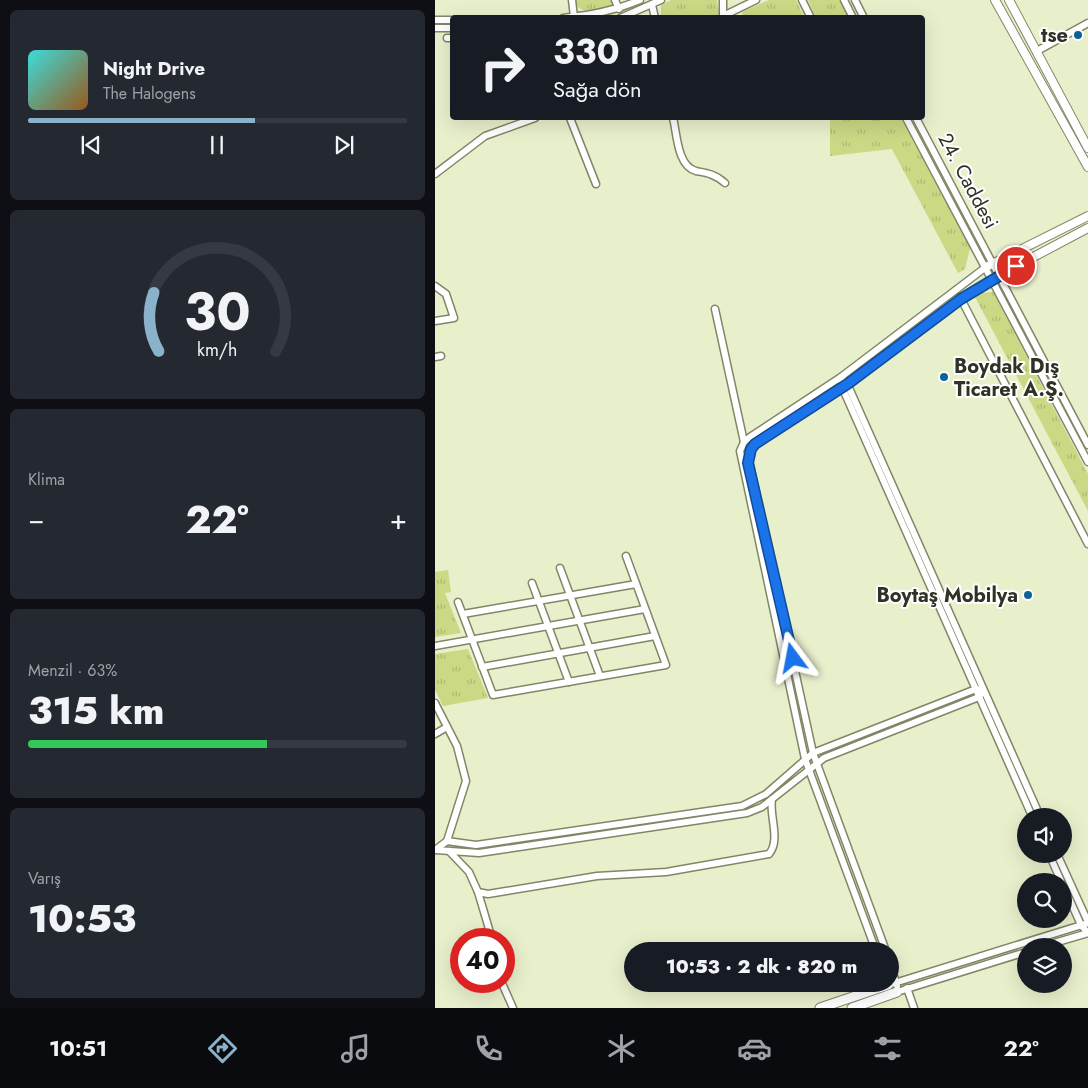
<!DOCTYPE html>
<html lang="tr">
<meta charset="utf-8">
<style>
body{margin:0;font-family:Jost,sans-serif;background:#242831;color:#f1f3f6;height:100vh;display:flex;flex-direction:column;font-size:19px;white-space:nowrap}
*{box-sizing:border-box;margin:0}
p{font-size:16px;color:#9ea1a6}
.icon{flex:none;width:28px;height:28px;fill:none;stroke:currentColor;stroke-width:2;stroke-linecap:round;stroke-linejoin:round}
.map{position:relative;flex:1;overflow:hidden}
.sheet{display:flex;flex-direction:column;gap:10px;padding:10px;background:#0d0f14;width:435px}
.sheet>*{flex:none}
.hud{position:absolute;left:15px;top:15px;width:475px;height:105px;border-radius:5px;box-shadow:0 5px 20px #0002;background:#171b24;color:#f1f3f6;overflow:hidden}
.fabs{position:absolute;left:582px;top:808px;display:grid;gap:10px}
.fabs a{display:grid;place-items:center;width:55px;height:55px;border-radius:50%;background:#171b24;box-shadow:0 5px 20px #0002;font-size:25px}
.speed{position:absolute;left:15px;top:928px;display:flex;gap:10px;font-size:25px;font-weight:700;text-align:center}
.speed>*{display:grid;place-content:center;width:65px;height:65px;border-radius:50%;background:#171b24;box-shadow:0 5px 20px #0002;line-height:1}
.speed .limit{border:8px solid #d22;background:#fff;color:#111}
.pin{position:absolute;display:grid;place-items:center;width:42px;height:42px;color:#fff;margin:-21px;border:2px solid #fff;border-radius:50%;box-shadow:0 1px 5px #0007}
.me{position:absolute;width:55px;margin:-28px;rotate:347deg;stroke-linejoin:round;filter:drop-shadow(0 0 4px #0008)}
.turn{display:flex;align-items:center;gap:18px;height:105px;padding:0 20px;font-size:22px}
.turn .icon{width:65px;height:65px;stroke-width:2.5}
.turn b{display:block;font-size:35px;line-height:42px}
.big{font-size:38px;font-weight:800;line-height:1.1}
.sheet .widget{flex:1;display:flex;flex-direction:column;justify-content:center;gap:8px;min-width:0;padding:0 18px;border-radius:8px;background:#242831}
.sheet .dial{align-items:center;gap:0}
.dial svg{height:130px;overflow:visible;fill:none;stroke:#363941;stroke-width:7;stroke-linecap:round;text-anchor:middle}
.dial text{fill:#f1f3f6;stroke:none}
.song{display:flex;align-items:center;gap:15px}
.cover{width:60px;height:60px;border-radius:8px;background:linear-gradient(135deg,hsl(180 70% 55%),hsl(30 70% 35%))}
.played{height:5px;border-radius:2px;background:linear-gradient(90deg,#8ab2ca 60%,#363941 60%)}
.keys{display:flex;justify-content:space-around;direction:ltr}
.heat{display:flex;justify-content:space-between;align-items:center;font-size:28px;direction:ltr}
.charge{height:8px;border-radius:4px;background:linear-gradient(90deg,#34c759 63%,#363941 0)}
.trip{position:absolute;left:189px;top:942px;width:275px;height:50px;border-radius:25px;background:#171b24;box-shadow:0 5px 20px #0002;font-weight:800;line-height:50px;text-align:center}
.tab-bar{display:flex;height:80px;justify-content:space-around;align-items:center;background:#090b0e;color:#9ea1a6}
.tab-bar .icon{width:35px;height:35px}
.tab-bar .current{color:#8ab2ca}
.tab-bar b{font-size:22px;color:#f1f3f6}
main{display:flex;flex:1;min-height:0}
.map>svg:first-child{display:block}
.grass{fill:url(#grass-tufts)}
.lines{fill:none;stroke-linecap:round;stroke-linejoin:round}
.minor-casing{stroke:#808666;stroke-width:9}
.major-casing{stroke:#808666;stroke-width:10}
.highway-casing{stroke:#808666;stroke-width:11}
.minor{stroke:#fff;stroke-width:6}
.major{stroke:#fff;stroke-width:8}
.highway{stroke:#fff;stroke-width:9}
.route-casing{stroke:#114b97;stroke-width:12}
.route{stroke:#1a73e8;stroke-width:9}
.poi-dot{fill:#0d6394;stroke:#fff;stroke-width:2}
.labels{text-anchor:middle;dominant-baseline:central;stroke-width:4;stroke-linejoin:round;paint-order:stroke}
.poi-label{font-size:20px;font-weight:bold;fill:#303225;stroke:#fff;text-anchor:end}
.street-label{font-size:20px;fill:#303225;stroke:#fff}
</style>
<main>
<section class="sheet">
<div class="widget">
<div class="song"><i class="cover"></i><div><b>Night Drive</b><p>The Halogens</p></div></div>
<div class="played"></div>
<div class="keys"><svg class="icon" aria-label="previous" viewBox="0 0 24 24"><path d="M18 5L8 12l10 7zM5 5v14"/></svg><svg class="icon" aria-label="pause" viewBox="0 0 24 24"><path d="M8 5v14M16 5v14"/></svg><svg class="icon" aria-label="next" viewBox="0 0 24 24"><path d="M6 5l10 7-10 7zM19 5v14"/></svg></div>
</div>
<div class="widget dial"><svg viewBox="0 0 100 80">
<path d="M14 69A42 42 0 1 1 86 69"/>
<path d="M14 69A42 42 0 0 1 11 33" stroke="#8ab2ca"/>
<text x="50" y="56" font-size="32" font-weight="700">30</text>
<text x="50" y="72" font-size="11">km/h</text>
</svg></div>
<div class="widget"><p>Klima</p>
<div class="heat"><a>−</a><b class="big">22°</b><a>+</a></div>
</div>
<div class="widget"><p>Menzil · 63%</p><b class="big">315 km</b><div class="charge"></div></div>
<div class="widget"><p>Varış</p><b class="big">10:53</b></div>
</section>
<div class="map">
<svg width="653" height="1008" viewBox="0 0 653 1008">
<defs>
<pattern id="grass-tufts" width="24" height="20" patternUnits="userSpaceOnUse" patternTransform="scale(1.25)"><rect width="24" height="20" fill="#cbd884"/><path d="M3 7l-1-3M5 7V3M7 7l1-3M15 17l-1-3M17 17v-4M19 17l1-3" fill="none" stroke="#afba72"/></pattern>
</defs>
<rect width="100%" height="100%" fill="#e8efcb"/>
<g class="grass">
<path d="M138,0H177L180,6C166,9 146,18 138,0Z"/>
<path d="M236,0H282L284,14L281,17H226V5Z"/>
<path d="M334,0H361L369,17H308L307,12Z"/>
<path d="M373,0H404L413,17H381Z"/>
<path d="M395,118H466L535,248L530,269L523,273L457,149L395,156Z"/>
<path d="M558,292L653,474V511L540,297L545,293Z"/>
<path d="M13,570L16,592L10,593L26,633L0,637V572Z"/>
<path d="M33,649L53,698L8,706L0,690V654Z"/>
</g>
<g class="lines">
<defs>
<g id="minor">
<path d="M137,0L139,17"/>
<path d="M180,0L184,9"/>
<path d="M367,0L376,18"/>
<path d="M409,0L418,18"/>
<path d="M420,0L429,18"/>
<path d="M217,5L220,18"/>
<path d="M288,16L321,0"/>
<path d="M128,18C155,15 179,11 205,0"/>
<path d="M185,18L226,0"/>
<path d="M288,18V0"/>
<path d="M0,20H18"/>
<path d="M0,28H18"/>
<path d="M12,38H18"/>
<path d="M602,51L653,23"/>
<path d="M135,118L161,184"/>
<path d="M238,118C242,133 242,166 261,171C272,173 280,174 290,183"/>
<path d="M471,118L653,462"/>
<path d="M481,118L653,445"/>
<path d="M0,174L50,136L100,118"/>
<path d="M0,286L11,294L19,318L0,321"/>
<path d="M525,297L653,544"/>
<path d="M280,309L309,442"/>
<path d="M0,357L6,356"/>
<path d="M406,377L407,387L597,816"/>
<path d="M411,381L605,816"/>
<path d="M125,568L165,676"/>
<path d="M97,583L134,682"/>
<path d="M23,602L58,695L231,665L191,556"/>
<path d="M28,614L201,584"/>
<path d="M0,646L210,609"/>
<path d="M47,667L220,636"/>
<path d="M0,703L22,746L31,781L12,841L0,850"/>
<path d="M0,734L12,727"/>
<path d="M1,850L44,853L312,813L327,807L389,758L544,697L548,690L541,689L378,753L331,794L307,806L41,845L12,841"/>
<path d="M14,851L34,872L43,892L53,894L162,876L231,872L334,854C346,840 334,816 337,799"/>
<path d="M614,854L626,881"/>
<path d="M622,854L653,922"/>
<path d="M629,887L646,925L653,933"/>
<path d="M43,892L57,939"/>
<path d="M609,946L653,933"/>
<path d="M441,951L370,759L305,451L309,442L315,437L406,377L551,267"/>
<path d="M451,951L378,753L313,456L320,444L414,383L526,299L557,279"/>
<path d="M455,963L462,986"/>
<path d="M66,981L78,1008"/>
<path d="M453,985L653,923"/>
<path d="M472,988L479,1008"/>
<path d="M424,992L434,984"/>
<path d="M462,992L591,952"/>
</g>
<g id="major">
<path d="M560,0L653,167"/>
<path d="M574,0L653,148"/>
<path d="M551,267L653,216"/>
<path d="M557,279L653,228"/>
</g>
<g id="highway">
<path d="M385,1008L453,985"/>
<path d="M417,1008L462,992"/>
</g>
</defs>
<use href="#minor" class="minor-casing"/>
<use href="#major" class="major-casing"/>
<use href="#highway" class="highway-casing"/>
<use href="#minor" class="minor"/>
<use href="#major" class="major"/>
<use href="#highway" class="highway"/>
</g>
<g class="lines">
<defs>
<path id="route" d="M358,658L313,463L316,449L320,444L414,383L526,299L581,266"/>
</defs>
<use href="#route" class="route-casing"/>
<use href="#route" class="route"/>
</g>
<g class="poi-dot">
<circle cx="643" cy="35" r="5"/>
<circle cx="509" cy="377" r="5"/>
<circle cx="593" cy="595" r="5"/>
</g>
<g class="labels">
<g class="poi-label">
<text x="633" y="35">tse</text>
<text x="519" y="366" text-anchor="start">Boydak Dış<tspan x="519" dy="23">Ticaret A.Ş.</tspan></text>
<text x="583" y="595">Boytaş Mobilya</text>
</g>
<g class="street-label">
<text transform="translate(533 181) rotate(62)">24. Caddesi</text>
</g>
</g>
</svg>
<div class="fabs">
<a><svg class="icon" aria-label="sound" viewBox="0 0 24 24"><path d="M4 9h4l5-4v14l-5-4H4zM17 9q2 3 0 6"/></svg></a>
<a><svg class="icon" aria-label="search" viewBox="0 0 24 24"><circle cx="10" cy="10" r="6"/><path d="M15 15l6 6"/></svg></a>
<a><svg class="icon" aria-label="layers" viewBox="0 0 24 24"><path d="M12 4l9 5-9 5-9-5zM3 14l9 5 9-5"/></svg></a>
</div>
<div class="speed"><div class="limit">40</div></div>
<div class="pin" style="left:581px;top:266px;background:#d93025"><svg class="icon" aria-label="arrive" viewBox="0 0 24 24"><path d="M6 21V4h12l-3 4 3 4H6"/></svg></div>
<svg class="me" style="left:358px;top:658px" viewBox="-20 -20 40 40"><path d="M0-17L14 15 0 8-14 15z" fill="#1a73e8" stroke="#fff" stroke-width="4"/></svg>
<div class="trip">10:53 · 2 dk · 820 m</div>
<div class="hud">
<div class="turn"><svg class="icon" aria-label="right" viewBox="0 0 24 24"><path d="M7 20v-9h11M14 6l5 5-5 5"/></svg><div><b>330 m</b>Sağa dön</div></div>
</div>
</div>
</main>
<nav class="tab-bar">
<b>10:51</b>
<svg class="icon current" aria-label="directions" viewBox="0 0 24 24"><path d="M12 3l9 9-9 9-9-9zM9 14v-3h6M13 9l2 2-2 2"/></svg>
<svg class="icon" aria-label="music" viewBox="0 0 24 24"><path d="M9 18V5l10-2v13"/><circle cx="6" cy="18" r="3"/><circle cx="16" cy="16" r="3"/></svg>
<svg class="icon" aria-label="phone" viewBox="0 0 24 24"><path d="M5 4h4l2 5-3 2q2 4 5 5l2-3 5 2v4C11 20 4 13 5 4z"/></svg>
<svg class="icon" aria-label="climate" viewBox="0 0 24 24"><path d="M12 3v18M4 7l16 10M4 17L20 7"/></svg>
<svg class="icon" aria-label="car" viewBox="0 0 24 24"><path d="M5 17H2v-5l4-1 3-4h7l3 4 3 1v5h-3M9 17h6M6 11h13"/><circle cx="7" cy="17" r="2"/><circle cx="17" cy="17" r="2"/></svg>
<svg class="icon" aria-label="filters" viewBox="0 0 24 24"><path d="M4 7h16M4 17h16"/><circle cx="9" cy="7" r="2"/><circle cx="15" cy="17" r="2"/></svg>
<b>22°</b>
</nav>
